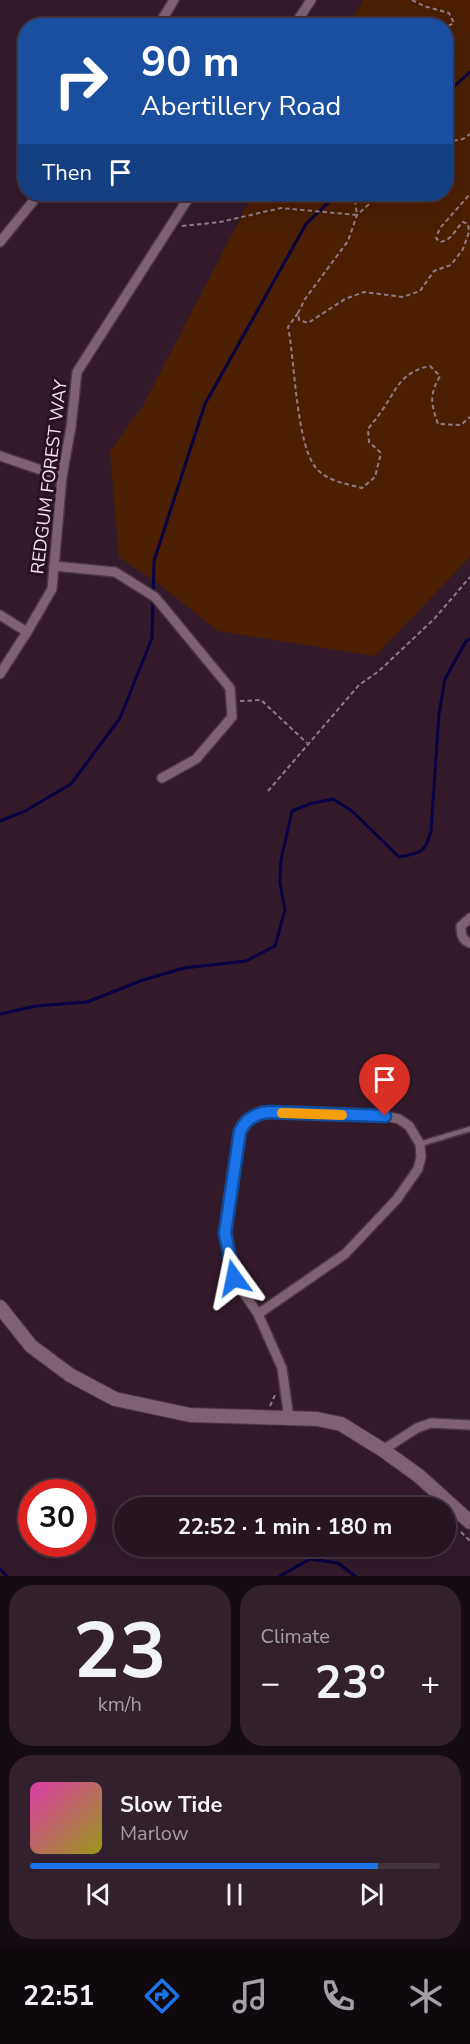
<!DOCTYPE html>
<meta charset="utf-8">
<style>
body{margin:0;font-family:"Nunito Sans",sans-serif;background:#32212d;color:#f1f3f6;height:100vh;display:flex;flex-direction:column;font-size:22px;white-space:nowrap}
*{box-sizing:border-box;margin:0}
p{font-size:20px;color:#a49ea5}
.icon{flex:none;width:33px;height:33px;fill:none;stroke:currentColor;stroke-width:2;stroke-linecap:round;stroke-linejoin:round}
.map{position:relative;height:1576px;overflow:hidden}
.panel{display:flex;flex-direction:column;gap:9px;padding:9px;background:#150b12;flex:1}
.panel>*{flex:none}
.banner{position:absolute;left:18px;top:18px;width:435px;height:183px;border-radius:24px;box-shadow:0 6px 24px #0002,0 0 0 2px #42333e;background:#1a4fa0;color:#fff;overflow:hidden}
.speed{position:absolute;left:18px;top:1479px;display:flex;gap:12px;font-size:30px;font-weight:700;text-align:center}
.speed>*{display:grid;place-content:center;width:78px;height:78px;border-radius:50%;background:#261420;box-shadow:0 6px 24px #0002,0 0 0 2px #42333e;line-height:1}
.speed .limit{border:9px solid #d22;background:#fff;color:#111}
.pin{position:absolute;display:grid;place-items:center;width:51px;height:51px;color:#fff;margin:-62px -26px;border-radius:50% 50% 50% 0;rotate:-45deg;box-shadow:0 0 6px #0007}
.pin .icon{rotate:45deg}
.me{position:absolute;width:66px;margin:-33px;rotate:348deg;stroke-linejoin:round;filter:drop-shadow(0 0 4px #0008)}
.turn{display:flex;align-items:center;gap:21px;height:126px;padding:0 24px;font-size:27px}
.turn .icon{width:78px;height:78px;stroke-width:2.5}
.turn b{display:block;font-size:42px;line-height:51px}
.then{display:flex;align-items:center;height:57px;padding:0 24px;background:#0003;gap:12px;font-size:22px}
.big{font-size:45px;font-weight:700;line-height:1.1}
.panel .tile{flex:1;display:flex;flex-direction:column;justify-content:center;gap:9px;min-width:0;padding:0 21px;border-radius:24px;background:#32212d}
.panel .dial{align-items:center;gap:0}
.dial b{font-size:78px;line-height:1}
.song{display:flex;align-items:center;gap:18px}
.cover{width:72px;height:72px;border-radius:9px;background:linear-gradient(135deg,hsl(320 70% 55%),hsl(60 70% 35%))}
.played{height:6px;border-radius:3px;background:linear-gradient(90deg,#1a73e8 85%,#42333e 85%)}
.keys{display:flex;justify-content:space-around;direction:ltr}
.heat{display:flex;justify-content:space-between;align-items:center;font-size:33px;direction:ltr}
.panel .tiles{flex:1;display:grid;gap:9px;grid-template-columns:1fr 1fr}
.tile:last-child{grid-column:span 2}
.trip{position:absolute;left:114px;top:1497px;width:342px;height:60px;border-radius:30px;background:#261420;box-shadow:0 6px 24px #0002,0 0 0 2px #42333e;font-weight:700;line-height:60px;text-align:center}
.tab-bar{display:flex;height:96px;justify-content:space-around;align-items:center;background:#0f080d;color:#a49ea5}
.tab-bar .icon{width:42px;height:42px}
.tab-bar .on{color:#1a73e8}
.tab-bar b{font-size:27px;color:#f1f3f6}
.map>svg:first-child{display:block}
.green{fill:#4b1f00}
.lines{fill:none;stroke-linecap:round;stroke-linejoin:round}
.stream{stroke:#080143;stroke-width:3}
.lane-casing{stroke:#493642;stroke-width:8}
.street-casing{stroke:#493642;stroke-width:12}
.secondary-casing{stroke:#493642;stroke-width:16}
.path{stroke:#907c89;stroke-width:2;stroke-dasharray:4.5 3;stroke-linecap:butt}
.lane{stroke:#7e6173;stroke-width:4.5}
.street{stroke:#7e6173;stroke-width:9}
.secondary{stroke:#7e6173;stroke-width:14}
.route-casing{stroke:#114b97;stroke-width:15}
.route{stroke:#1a73e8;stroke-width:10}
.slow{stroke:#f59e0b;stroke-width:10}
.labels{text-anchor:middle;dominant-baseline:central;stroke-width:6;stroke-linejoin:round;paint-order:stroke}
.street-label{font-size:18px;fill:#f3e3ed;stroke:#281120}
</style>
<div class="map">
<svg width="470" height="1576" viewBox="0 0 470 1576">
<rect width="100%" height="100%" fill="#321a2a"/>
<path class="green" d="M364,0H470V557L375,656L218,631L158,583L119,557L110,452L144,404L253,194H446V26L348,25Z"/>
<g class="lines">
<g class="stream">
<path d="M446,94L470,72"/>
<path d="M0,821L25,811L71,784L120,718L152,638L154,561L205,404L306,224L337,194"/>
<path d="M0,1014L36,1006L87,1002L143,980L184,968L246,961L275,946L285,910L280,883L281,860L292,811L309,804L333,799L352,811L399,857C421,853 425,853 431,831L439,714L445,679L466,641L470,639"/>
<path d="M0,1569L7,1576"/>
<path d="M280,1576L310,1559L338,1563L355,1576"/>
</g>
<defs>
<path id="lane" d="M420,1144L470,1129"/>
<g id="street">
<path d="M158,26L174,0"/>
<path d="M294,26L311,0"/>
<path d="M0,242L39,194"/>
<path d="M0,456L62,477"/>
<path d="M54,566L115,572L155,597L230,688L232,717L196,759L162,778"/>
<path d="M0,615L27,632"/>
<path d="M0,674L27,632L52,589L62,477L71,427L77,372L191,194"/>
<path d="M470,918L461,926C461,935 462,940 470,943"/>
<path d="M258,1314L345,1254L397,1199L418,1169L421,1157L420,1144L414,1134L409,1126L399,1119L385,1116L269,1112C255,1113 246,1119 240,1131L225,1233L234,1278L258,1314L282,1368L289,1419"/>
<path d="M383,1450L417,1428L431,1423L470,1425"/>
</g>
<path id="secondary" d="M0,1307L31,1346L70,1375L115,1399L190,1415L317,1419L341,1424L383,1450L419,1476L470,1522"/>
</defs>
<use href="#lane" class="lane-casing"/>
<use href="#street" class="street-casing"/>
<use href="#secondary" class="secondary-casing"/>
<g class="path">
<path d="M412,0L424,6L449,13L454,23L446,27"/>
<path d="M446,142L463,139L470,134"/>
<path d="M380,194L357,215L348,241L305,299L298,313L299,320L308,323L345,299L364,292L403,297L420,291L434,271L451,265L463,249L469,232L468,224L463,222C455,229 453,240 440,242L436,238L440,228L470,194"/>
<path d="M182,226L220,222L281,208L357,215L354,194"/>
<path d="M298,313L288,327C295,361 296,444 316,468C327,481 347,484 362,488L375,477L381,453L369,442L368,429C374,421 380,414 385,406C399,384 403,372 430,366L440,376C429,395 431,404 438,424L461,425L470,417"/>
<path d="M240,701L261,700L307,743"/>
<path d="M268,791L359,685L379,671L435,618L470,577"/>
<path d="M270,1406L275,1395"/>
<path d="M461,1532L470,1541"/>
</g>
<use href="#lane" class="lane"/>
<use href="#street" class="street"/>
<use href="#secondary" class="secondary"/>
</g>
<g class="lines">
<defs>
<path id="route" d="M234,1278L225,1233L240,1131C246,1119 255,1113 269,1112L385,1116"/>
</defs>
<use href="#route" class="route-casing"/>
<use href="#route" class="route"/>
<path class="slow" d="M282,1113L342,1115"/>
</g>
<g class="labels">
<g class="street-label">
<text transform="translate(49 477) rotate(-83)">REDGUM FOREST WAY</text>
</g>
</g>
</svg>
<div class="speed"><div class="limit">30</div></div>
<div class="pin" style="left:385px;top:1116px;background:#d93025"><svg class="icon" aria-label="arrive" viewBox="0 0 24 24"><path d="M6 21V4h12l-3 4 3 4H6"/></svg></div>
<svg class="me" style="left:234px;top:1278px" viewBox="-20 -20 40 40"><path d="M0-17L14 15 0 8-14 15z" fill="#1a73e8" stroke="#fff" stroke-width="4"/></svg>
<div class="trip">22:52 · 1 min · 180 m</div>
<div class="banner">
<div class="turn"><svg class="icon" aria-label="right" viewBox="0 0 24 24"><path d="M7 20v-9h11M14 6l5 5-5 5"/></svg><div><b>90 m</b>Abertillery Road</div></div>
<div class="then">Then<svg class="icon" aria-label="arrive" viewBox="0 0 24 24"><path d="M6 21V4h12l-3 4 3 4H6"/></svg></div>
</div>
</div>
<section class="panel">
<div class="tiles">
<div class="tile dial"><b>23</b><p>km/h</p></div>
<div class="tile"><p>Climate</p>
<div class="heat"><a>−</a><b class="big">23°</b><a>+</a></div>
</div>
<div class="tile">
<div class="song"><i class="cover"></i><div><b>Slow Tide</b><p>Marlow</p></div></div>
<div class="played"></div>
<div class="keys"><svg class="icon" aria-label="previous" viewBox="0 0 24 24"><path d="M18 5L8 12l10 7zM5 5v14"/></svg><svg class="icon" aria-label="pause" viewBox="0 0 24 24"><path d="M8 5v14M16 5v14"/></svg><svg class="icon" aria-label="next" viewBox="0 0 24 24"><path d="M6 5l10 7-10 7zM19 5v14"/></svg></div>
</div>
</div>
</section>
<nav class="tab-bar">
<b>22:51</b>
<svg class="icon on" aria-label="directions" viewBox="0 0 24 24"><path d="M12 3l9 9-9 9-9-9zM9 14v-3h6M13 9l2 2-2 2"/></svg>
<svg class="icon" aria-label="music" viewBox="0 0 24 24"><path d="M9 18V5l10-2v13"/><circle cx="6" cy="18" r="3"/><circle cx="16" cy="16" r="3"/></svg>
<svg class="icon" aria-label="phone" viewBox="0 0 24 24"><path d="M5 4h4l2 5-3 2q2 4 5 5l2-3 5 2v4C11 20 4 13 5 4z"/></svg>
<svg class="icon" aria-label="climate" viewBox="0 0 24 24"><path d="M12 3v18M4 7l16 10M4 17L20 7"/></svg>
</nav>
